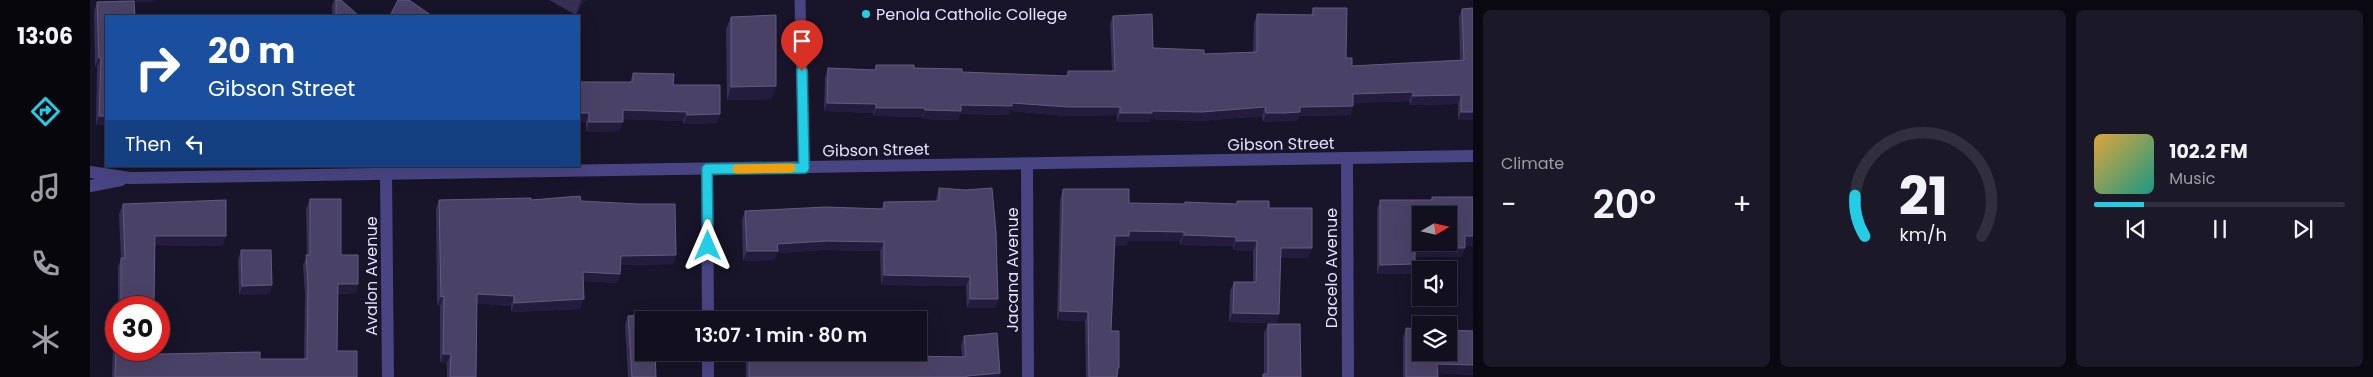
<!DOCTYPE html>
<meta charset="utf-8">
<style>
body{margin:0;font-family:Poppins,sans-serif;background:#1b1828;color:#f1f3f6;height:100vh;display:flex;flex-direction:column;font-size:19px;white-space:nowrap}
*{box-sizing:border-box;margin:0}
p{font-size:16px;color:#9c9ca4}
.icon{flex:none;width:28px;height:28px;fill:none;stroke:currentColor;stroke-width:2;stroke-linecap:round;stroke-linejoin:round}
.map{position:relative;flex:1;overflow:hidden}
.side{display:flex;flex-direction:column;gap:10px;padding:10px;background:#0a0811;width:900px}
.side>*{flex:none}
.guide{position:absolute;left:15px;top:15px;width:475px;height:152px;border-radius:0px;box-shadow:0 5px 20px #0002,0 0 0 1px #312f3d;background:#1a4fa0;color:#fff;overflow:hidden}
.needle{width:32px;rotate:81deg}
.tools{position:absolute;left:1322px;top:206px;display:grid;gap:10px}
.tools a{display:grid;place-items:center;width:45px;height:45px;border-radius:0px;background:#120f1f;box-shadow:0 5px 20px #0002,0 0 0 1px #312f3d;font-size:25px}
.speed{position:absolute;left:15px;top:296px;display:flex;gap:10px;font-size:25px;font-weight:700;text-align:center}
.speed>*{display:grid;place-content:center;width:65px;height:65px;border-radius:50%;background:#120f1f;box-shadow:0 5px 20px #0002,0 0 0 1px #312f3d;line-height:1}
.speed .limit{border:8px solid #d22;background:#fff;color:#111}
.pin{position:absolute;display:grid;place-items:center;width:42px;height:42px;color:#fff;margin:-51px -21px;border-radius:50% 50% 50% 0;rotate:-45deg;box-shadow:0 0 5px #0007}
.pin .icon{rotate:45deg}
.me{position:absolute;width:55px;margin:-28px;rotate:0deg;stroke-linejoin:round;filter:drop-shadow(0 0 4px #0008)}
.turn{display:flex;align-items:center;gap:18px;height:105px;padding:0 20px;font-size:22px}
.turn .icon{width:65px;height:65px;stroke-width:2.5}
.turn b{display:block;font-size:35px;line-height:42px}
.then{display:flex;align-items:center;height:48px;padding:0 20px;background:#0003;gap:10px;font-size:19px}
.big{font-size:38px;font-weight:600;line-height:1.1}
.side .tile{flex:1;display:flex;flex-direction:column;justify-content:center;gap:8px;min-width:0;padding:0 18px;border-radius:8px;background:#1b1828}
.side .dial{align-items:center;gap:0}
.dial svg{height:130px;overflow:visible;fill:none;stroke:#312f3d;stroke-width:7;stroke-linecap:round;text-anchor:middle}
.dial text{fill:#f1f3f6;stroke:none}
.song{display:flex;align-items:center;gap:15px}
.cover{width:60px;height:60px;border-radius:8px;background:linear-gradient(135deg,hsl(40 70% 55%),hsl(170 70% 35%))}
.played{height:5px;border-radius:2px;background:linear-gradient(90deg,#23cde5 20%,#312f3d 20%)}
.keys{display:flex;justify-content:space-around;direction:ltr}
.heat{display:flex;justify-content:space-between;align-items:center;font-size:28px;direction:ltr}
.side .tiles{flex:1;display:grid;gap:10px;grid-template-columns:repeat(3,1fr)}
.trip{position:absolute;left:545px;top:311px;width:292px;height:50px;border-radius:0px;background:#120f1f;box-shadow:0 5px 20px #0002,0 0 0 1px #312f3d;font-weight:600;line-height:50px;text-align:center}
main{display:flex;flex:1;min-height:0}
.dock{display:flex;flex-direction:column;width:90px;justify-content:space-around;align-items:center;background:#07060c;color:#9c9ca4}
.dock .icon{width:35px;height:35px}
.dock .active{color:#23cde5}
.dock b{font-size:22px;color:#f1f3f6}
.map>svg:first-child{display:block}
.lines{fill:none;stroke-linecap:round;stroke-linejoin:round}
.service{stroke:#494583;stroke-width:11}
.minor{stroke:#494583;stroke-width:12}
.wall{fill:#382f55}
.shaded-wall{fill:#231c3c}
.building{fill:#4a4266;stroke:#625b7e;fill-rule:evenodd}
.route-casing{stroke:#178595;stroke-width:12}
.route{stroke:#23cde5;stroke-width:9}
.slow{stroke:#f59e0b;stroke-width:9}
.poi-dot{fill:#23cde5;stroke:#181429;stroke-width:2}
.labels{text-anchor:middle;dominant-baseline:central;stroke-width:5;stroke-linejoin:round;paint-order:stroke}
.poi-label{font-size:16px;fill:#e4e0fb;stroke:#181429;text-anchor:start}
.street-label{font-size:16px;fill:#e4e0fb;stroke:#181429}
</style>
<main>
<nav class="dock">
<b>13:06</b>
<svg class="icon active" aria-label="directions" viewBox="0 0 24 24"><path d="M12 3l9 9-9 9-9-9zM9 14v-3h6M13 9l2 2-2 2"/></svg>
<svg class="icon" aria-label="music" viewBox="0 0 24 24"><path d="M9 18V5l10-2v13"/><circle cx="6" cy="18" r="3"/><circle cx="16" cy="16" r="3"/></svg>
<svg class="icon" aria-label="phone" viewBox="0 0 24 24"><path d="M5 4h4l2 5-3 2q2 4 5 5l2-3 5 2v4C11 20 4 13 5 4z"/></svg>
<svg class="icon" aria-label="climate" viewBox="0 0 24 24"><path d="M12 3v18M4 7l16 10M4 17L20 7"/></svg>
</nav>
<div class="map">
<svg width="1383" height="377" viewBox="0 0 1383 377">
<rect width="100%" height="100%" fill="#181429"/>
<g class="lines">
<path class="service" d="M710,0L714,168"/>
<g class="minor">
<path d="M1257,159L1258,377"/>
<path d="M937,164L938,377"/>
<path d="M617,169L618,320"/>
<path d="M0,172L40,178L1383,156"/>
<path d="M296,174L298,377"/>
<path d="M0,186L31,180"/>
<path d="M618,352V377"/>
</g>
</g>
<g class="wall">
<path d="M28,0H64L63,2H44L16,125H6L7,67H5L4,12L7,2H28Z"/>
<path d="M244,0H251L269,16H242V5Z"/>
<path d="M459,0H495L486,15Z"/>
<path d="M1223,8L1262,66L1370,60L1369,17L1372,9L1383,120H1368V104L1320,105L1319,101L1263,103V106L1260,115L1209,116L1207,121H1191L1173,122L1172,116L1109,121L1060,119L1059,122H1027V115L975,116L920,111L919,115L870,114L868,120L832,119V117L783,116V113L734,111L735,77L738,68L784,70L786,65L872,72L976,76L978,71H1022L1020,24L1023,16L1063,48L1114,54L1163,52L1164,23L1167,14L1221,15Z"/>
<path d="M641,17L686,86L681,99L637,100L636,29Z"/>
<path d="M543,73L583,85L630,114L627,123L593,124V121L533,119L529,131L496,132V122L490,82H540Z"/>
<path d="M849,188L908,299L905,308H877L876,286L791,285L790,251L734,250L687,253L684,260L653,261L652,220L655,211L791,209L794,202L846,201V198Z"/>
<path d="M973,189L1039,203L1094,204L1095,202L1146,204L1147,201L1179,208L1222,248L1218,258L1190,257L1189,314L1186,323L1139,322L1140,291L1144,282H1163V251L1143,250V246L1090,245V241H1038L1036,246H1024L1021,331L1027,377H996L995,321L967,320L970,199Z"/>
<path d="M1342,197H1383V246H1375L1372,257H1325L1321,274H1287V209L1290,200H1341Z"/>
<path d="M220,199L268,284L265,293L248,294L247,351L267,377H22L24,313L28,303V267L31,259L29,214L33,204L133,246L65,245L64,303L69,308H26V350L69,354L170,359H214L215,294L213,265L217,255L216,209Z"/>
<path d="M349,200H441L491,201L586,255L583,264L531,265L530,274L527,283L493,281L490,309L421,312V306L387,303L386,377H357V363H350V306H347L346,209Z"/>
<path d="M151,250L182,285L179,294L149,295L148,260Z"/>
<path d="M538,316L565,357L566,377H538L535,325Z"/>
<path d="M1178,324L1211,377H1172L1173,374H1174V333Z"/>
<path d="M1316,328L1383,331V375L1348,373V377H1313V338Z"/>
<path d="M874,336L910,373L909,377H656V352H818V356L872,357L871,345Z"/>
</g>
<g class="shaded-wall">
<path d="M29,0H64L63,2H28Z"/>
<path d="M491,0H495L486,15Z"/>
<path d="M9,58H11L7,67H5Z"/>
<path d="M686,86L681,99L637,100L641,87Z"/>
<path d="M1323,92L1319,101L1260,103L1263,94Z"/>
<path d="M1371,95L1368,104L1320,105L1323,96Z"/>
<path d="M737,103L786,104L783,113L734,111Z"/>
<path d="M922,103L1030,107L1027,115L975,116L920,111L919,115L870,114L868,120L832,119L835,110L871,105Z"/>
<path d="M1263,106L1260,115L1209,116L1207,121L1173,122L1176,113L1210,107Z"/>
<path d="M1175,107L1172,116L1109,121L1060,119L1059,122H1027L1030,113L1062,111Z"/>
<path d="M786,108H835L832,117L783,116Z"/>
<path d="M533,110L597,112L593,121L529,119Z"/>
<path d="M1371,112H1383V120H1368Z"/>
<path d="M489,113H499L496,122H489Z"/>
<path d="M630,114L627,123L593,124L597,115Z"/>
<path d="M9,116H16V125H6Z"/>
<path d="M499,122H533L529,131L496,132Z"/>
<path d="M1039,231L1094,232L1090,241H1038L1036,246H1021L1025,236Z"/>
<path d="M1094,235L1146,237L1143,246L1090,245Z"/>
<path d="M65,236H136L133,246L61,245Z"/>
<path d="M1375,236H1383V246H1372Z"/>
<path d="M737,241L794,242L790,251L734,250L687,253L684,260L653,261L657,251L687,244Z"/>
<path d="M1146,241H1167L1163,251L1143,250Z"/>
<path d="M1325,247L1375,248L1372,257H1321Z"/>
<path d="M1191,248H1222L1218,258L1187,257Z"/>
<path d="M586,255L583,264L528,265L531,256Z"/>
<path d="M1325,264L1321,274H1287L1290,265Z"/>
<path d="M493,272L530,274L527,283L490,281Z"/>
<path d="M794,275L880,277L876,286L791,285Z"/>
<path d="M248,284H268L265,293L245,294Z"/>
<path d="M182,285L179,294L149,295L152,286Z"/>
<path d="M387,294L424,296L421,306L383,303Z"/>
<path d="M354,296L350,306H347L351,297Z"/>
<path d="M494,299L490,309L421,312L424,303Z"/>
<path d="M880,299H908L905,308H877Z"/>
<path d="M970,311L998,312L995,321L967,320Z"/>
<path d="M1143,313L1189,314L1186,323L1139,322Z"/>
<path d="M353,354H361L357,363H350Z"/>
<path d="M1347,364L1383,365V375L1344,373Z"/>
<path d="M910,373L909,377H876L877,376Z"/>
</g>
<g class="building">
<path d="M246,0H251L269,16H246Z"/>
<path d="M308,0H319L342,16H300Z"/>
<path d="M44,1L45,16H16V116H9L11,58H9L7,2Z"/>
<path d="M1223,8H1257L1256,58H1262V66L1374,60L1372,9L1383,8V112H1371V95L1323,96V92L1263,94V106L1210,107V112L1194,113H1176L1175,107L1112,112L1062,111V113H1030V107H978L922,103V106L871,105V111L835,110V108H786V104L737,103L738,68L786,70V65H824V68L872,69V72L978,76V71H1025L1023,16L1062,14L1063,48L1114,50V54L1167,52V14L1223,15Z"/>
<path d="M686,15V86L641,87V17Z"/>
<path d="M489,65L490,82H543V73L584,74L583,85H630V114L597,115V112L533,110V122H499V113H489Z"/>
<path d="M849,188L875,190L902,188L906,232L908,299H880V277L794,275V242L737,241L687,244L688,251H657L655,211L736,207L794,209V202L849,201Z"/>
<path d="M973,189H1039V203L1095,204V202L1147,204V201H1179V208H1222V248H1191L1189,314L1143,313L1144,282H1166L1167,241H1146V237L1094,235V232L1039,231V236H1025L1021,331H1029V368H1028L1027,377H999L998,312L970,311Z"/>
<path d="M490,196L491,201L548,204H585L586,255L531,256L530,274L493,272L494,299L424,303V296L387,294L386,377H360L361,354H353L354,296L351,297L349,200L441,198V200Z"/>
<path d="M1342,197H1383V236H1375V248L1325,247V264L1290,265V200H1342ZM1331,215H1359V242H1331Z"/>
<path d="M220,199H251V255H268V284H248L247,351H267V377H25L26,350H69V327V354L170,352V359H217L218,284L216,255H220Z"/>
<path d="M136,200V236H65L64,303H69V308H28V303H31V258H35L33,204Z"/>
<path d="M151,250H181L182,285L152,286Z"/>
<path d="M566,314V320H554V352H565L566,377H542L538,316Z"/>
<rect x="790" y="318" width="27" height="2"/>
<path d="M1178,324H1210L1211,377H1173V374H1178Z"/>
<path d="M1316,328L1331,329V352H1359V330L1383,331V365L1347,364L1348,377H1316Z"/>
<path d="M907,333L910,373L877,376V377H659V352H818V356L876,357L874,336Z"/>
</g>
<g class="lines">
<defs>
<path id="route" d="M618,246L617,169L714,168L712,71"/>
</defs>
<use href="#route" class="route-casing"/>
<use href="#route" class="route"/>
<path class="slow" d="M647,169L701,168"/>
</g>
<circle class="poi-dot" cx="776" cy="14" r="5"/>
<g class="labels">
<g class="poi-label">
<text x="786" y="14">Penola Catholic College</text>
</g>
<g class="street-label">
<text transform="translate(1191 144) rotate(-1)">Gibson Street</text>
<text transform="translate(786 150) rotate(-1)">Gibson Street</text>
<text transform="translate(1241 268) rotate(-90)">Dacelo Avenue</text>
<text transform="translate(922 270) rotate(-90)">Jacana Avenue</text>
<text transform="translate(281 276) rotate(-90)">Avalon Avenue</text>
</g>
</g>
</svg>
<div class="tools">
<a><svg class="needle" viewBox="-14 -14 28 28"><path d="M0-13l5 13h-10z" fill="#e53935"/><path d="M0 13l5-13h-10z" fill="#9c9ca4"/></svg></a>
<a><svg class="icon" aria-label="sound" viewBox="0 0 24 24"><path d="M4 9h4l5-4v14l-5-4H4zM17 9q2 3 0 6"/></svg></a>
<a><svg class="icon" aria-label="layers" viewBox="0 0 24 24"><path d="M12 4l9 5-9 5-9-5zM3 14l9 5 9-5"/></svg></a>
</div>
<div class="speed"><div class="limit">30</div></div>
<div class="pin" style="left:712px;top:71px;background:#d93025"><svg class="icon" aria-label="arrive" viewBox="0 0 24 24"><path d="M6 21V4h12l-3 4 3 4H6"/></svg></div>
<svg class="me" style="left:618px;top:246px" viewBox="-20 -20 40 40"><path d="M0-17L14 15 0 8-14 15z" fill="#23cde5" stroke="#fff" stroke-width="4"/></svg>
<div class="trip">13:07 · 1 min · 80 m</div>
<div class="guide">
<div class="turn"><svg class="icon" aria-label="right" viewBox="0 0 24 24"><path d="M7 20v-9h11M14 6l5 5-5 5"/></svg><div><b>20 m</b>Gibson Street</div></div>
<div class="then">Then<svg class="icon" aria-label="left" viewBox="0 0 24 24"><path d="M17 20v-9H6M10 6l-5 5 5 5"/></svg></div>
</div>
</div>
<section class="side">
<div class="tiles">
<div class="tile"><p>Climate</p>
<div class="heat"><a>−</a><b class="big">20°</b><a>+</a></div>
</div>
<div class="tile dial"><svg viewBox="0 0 100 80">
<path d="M14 69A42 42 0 1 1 86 69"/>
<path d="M14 69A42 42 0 0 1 8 44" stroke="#23cde5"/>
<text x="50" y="56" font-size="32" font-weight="700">21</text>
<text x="50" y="72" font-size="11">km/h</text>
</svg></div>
<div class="tile">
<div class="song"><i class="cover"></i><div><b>102.2 FM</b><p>Music</p></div></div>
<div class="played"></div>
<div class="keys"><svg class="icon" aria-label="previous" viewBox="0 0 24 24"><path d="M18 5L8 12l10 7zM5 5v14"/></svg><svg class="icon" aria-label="pause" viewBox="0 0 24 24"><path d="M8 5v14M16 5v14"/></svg><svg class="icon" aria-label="next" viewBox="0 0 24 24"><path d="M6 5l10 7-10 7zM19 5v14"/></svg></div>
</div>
</div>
</section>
</main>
